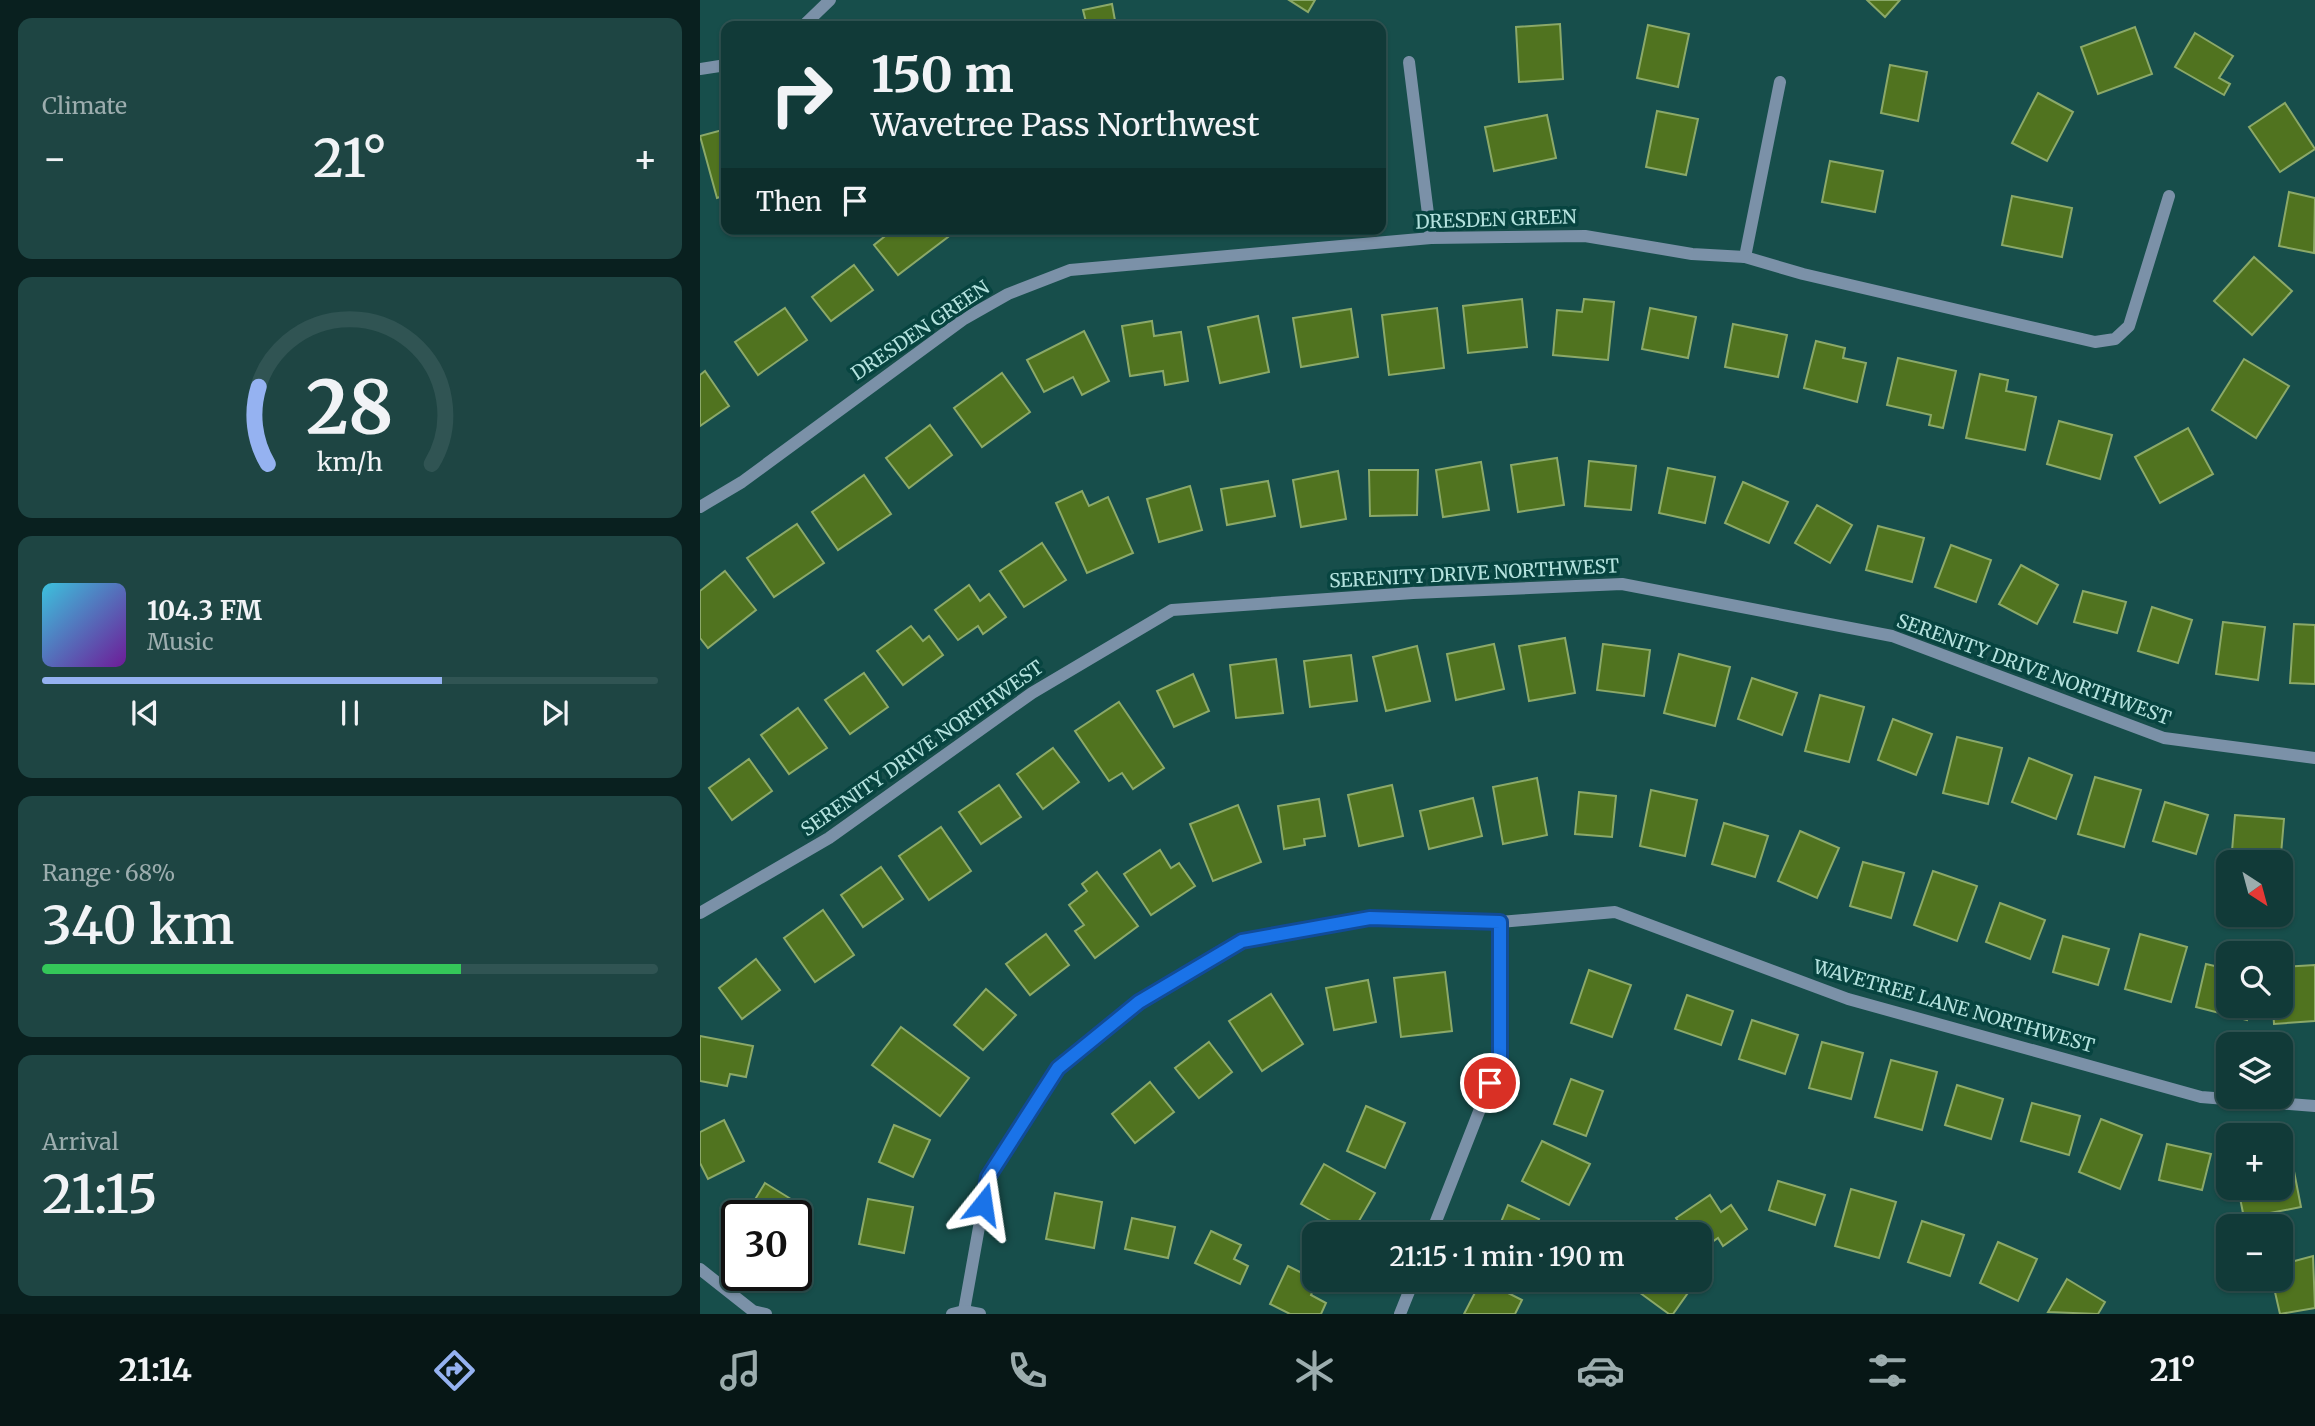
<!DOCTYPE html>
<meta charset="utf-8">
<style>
body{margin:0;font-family:Merriweather,serif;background:#1e4543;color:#f1f3f6;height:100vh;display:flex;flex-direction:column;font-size:26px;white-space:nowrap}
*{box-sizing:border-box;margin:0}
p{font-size:23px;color:#9cadae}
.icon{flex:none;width:38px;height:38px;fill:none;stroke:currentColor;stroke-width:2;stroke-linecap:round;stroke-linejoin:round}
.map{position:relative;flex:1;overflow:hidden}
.drawer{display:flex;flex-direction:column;gap:18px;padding:18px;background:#09201f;width:700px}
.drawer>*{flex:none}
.guide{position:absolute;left:21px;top:21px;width:665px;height:214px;border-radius:14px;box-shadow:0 2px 5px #0004,0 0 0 2px #305453;background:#113a38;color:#f1f3f6;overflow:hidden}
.needle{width:46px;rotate:144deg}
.tools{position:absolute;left:1516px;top:850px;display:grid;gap:14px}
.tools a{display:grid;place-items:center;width:77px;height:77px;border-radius:14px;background:#113a38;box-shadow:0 2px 5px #0004,0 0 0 2px #305453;font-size:35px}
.speed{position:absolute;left:21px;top:1200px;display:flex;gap:14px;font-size:35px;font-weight:700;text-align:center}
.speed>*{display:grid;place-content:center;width:91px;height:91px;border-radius:50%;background:#113a38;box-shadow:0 2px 5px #0004,0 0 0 2px #305453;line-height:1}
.speed .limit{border:4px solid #111;border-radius:10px;background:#fff;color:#111}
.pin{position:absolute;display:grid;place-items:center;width:60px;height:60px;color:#fff;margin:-30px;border:4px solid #fff;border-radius:50%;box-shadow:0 2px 7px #0007}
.me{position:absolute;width:77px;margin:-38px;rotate:15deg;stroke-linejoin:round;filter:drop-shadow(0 0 5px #0008)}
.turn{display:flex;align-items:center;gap:24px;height:147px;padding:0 35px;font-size:32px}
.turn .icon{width:91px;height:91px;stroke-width:2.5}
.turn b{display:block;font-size:49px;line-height:60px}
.then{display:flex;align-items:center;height:66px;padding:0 35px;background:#0003;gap:14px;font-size:26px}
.big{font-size:52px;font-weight:600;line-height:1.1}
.drawer .widget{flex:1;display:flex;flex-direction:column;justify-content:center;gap:10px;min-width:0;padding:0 24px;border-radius:14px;background:#1e4543}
.drawer .dial{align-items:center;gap:0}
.dial svg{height:182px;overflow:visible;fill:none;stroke:#305453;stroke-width:7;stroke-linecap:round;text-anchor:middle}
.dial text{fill:#f1f3f6;stroke:none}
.song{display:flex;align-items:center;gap:21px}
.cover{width:84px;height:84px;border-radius:10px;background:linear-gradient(135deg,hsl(190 70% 55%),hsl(280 70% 35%))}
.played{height:7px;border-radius:4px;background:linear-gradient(90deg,#95b2f1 65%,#305453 65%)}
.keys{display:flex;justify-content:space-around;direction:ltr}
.heat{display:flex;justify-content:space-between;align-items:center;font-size:38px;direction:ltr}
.charge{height:10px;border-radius:5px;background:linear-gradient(90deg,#34c759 68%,#305453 0)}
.trip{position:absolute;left:602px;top:1222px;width:410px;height:70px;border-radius:14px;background:#113a38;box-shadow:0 2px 5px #0004,0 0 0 2px #305453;font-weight:600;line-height:70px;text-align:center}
.menu{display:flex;height:112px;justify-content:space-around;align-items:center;background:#071716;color:#9cadae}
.menu .icon{width:49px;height:49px}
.menu .current{color:#95b2f1}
.menu b{font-size:32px;color:#f1f3f6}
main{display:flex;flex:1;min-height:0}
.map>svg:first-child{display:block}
.building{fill:#50731f;stroke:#8ba969;stroke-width:2}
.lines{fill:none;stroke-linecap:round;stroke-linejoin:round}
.minor{stroke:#7b91a8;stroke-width:12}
.route-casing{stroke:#114b97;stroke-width:18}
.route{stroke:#1a73e8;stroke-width:12}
.labels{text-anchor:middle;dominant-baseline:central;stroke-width:7;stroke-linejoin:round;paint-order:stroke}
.street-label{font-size:19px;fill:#b4e2de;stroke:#074440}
</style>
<main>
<section class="drawer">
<div class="widget"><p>Climate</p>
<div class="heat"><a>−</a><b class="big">21°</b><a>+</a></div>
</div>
<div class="widget dial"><svg viewBox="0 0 100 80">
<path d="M14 69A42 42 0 1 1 86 69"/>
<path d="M14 69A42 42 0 0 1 10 35" stroke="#95b2f1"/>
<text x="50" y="56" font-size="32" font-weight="700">28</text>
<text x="50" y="72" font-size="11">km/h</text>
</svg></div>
<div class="widget">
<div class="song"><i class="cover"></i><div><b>104.3 FM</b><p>Music</p></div></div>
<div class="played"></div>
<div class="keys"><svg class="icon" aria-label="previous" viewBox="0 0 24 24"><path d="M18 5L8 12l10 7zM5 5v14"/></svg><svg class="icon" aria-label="pause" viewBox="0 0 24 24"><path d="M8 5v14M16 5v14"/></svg><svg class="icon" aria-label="next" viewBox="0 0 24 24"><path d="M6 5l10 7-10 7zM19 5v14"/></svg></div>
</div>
<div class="widget"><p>Range · 68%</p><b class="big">340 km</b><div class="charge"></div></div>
<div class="widget"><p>Arrival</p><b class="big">21:15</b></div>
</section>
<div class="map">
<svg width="1615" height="1314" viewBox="0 0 1615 1314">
<rect width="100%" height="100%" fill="#174e4b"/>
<g class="building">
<path d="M589,0H615L608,12Z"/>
<path d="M1167,0H1200L1185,17Z"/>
<path d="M412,4L416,26H387L383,10Z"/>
<path d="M860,24L863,79L819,82L816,27Z"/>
<path d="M948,25L989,34L978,87L937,78Z"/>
<path d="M1435,27L1452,74L1398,94L1381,47Z"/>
<path d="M1495,33L1533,56L1519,78L1530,84L1524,95L1475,67Z"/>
<path d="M1190,65L1227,72L1218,121L1181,113Z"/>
<path d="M1338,93L1373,112L1347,161L1312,143Z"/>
<path d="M1585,103L1615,149L1580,172L1549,127Z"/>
<path d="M957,111L998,119L986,175L946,167Z"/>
<path d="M847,115L856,158L794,171L785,127Z"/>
<path d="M26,129V195L17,198L0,136Z"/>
<path d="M1130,161L1183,171L1175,212L1122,202Z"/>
<path d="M1589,192L1615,198L1614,253L1579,246Z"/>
<path d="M1312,196L1372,208L1362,257L1302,245Z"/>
<path d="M194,229H242L248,237L198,275L174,245Z"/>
<path d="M1554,257L1592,291L1552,335L1514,301Z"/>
<path d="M154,265L173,290L131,321L112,297Z"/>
<path d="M822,299L827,347L768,353L763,306Z"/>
<path d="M884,299L914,302L908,360L853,355L857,310L882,312Z"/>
<path d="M85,308L107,340L58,375L35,342Z"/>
<path d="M737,308L744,368L689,375L682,315Z"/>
<path d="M950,308L996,317L988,358L942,349Z"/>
<path d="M651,309L658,357L601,367L593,318Z"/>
<path d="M558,316L569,372L520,383L508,327Z"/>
<path d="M452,321L454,336L481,332L488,381L465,385L463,371L430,376L422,326Z"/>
<path d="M1033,324L1087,335L1078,377L1025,367Z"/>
<path d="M384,331L409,381L382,395L373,377L344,392L327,360Z"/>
<path d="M1116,341L1145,348L1143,358L1166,363L1157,402L1104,388Z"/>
<path d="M1198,358L1256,371L1243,428L1229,425L1231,415L1187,405Z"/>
<path d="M1544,359L1589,386L1556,438L1512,410Z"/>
<path d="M5,371L29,406L0,426V375Z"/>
<path d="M302,373L330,412L282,447L254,408Z"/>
<path d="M1280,374L1308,380L1306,391L1336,397L1325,450L1266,438Z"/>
<path d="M1359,421L1412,435L1400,479L1347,464Z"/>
<path d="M230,425L252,455L209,488L186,458Z"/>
<path d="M1488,428L1513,474L1460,503L1435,457Z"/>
<path d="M857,458L864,505L818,512L811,465Z"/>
<path d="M889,461L936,466L931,510L885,506Z"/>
<path d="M781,462L789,510L743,517L736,470Z"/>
<path d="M968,468L1015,477L1005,523L959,513Z"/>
<path d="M669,470H718L717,515L670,516Z"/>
<path d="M638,471L646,519L601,527L593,480Z"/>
<path d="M164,475L191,514L138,550L112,512Z"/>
<path d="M568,481L575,516L527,525L521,489Z"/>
<path d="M1043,482L1088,502L1069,543L1025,523Z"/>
<path d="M490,486L502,530L459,542L447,499Z"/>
<path d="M382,491L389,506L408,497L433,553L387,573L356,503Z"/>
<path d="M1117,505L1152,525L1130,563L1095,543Z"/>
<path d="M97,524L124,563L74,597L47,558Z"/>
<path d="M1178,526L1224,538L1212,582L1166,570Z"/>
<path d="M342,543L366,580L324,607L300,571Z"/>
<path d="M1251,545L1291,560L1276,602L1235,587Z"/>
<path d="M1321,565L1358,585L1337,624L1299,604Z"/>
<path d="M25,571L56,610L8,648L0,638V591Z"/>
<path d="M269,585L280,601L289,594L306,617L283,634L278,626L258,640L235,610Z"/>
<path d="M1383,591L1426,602L1417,633L1374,622Z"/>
<path d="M1452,607L1492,620L1478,663L1438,651Z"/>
<path d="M1523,622L1565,627L1558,680L1516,674Z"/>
<path d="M1594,624L1615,625V684L1590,683Z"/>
<path d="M211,626L223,641L229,636L243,655L203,685L177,651Z"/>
<path d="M865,638L875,693L829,701L819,646Z"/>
<path d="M794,644L804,689L756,700L747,654Z"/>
<path d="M903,644L950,650L944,696L897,690Z"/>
<path d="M717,646L730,701L686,711L673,657Z"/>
<path d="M979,654L1030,667L1015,726L964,713Z"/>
<path d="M651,655L657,701L610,707L604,661Z"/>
<path d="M576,659L583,713L536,718L530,665Z"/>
<path d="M164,673L188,707L150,734L125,700Z"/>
<path d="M493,674L509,711L474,727L457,691Z"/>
<path d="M1052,678L1097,693L1082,735L1038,719Z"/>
<path d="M1120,695L1164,707L1149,762L1105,751Z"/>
<path d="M419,702L464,768L433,789L422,773L409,781L375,731Z"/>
<path d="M98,708L127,748L89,774L61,735Z"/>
<path d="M1193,719L1232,734L1216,775L1178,760Z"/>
<path d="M1257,737L1302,748L1288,804L1243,793Z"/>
<path d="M353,748L379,782L343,809L317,774Z"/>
<path d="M1329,758L1372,775L1356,819L1312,802Z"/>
<path d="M49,759L72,791L32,820L9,788Z"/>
<path d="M1395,777L1441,790L1424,847L1378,834Z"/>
<path d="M837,778L847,835L803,844L793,787Z"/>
<path d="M299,785L321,817L281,844L259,812Z"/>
<path d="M692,785L703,836L659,846L648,795Z"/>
<path d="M951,790L997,800L985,856L940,846Z"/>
<path d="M879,792L916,796L912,837L875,834Z"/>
<path d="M773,798L782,836L729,849L720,811Z"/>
<path d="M619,799L625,836L604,839L605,845L584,849L578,806Z"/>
<path d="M1465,802L1508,815L1496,854L1453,841Z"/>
<path d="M538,805L561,862L513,881L490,824Z"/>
<path d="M1535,815L1584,819L1580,866V863H1531Z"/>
<path d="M1024,823L1068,836L1055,877L1012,864Z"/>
<path d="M241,827L271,871L229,900L199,856Z"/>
<path d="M1100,831L1139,848L1117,898L1078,881Z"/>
<path d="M460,850L471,868L479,863L495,886L451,915L424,874Z"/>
<path d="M1163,862L1204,873L1191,918L1150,906Z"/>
<path d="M181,867L203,899L163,927L141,895Z"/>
<path d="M1233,871L1277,886L1257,941L1214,925Z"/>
<path d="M397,872L438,926L395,958L375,931L384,925L369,905L387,891L382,884Z"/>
<path d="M1300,903L1345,920L1330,959L1286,942Z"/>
<path d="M123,910L154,955L115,982L84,938Z"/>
<path d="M346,934L369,965L330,995L306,964Z"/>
<path d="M1440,934L1487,947L1471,1002L1425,989Z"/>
<path d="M1363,936L1409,949L1398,985L1353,972Z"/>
<path d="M56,959L80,990L42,1019L19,988Z"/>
<path d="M1506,964L1528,969V1006H1550L1547,1020L1496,1007Z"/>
<path d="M1615,965V1021L1574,1024L1573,1006H1580V967Z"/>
<path d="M889,970L931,985L912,1037L871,1023Z"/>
<path d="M745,972L752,1031L701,1037L694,978Z"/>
<path d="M668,980L676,1022L634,1030L626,988Z"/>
<path d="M286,989L316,1015L283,1050L254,1025Z"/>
<path d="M571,994L603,1044L562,1071L529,1021Z"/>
<path d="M987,995L1033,1011L1021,1045L975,1029Z"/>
<path d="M1052,1020L1098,1035L1085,1074L1039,1059Z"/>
<path d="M201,1027L269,1078L240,1116L172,1065Z"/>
<path d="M0,1036L53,1046L46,1077L30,1074L27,1086L0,1081Z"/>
<path d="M509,1042L532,1072L499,1098L475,1068Z"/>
<path d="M1122,1042L1163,1053L1151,1099L1109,1088Z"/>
<path d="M1191,1060L1237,1072L1222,1130L1175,1117Z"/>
<path d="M871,1079L903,1091L886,1136L854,1124Z"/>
<path d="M450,1082L474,1112L435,1143L412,1114Z"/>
<path d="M1257,1085L1303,1099L1291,1139L1245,1125Z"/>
<path d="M1332,1103L1380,1116L1369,1155L1321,1141Z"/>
<path d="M666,1106L705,1123L685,1168L647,1151Z"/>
<path d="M1401,1119L1442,1135L1420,1189L1379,1172Z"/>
<path d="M24,1120L44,1161L8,1179L0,1163V1132Z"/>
<path d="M194,1125L230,1140L213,1177L179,1162Z"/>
<path d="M842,1141L890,1164L869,1205L822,1181Z"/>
<path d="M1467,1144L1511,1154L1502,1190L1459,1180Z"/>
<path d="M1591,1156L1601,1207L1544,1218L1538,1188H1580V1158Z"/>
<path d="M624,1164L675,1193L652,1233L601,1204Z"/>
<path d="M1078,1181L1125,1195L1115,1225L1069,1210Z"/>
<path d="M65,1183L107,1209L96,1227V1216H45Z"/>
<path d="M1151,1189L1196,1202L1179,1258L1135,1246Z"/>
<path d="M355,1193L402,1202L394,1248L346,1239Z"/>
<path d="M1010,1195L1021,1212L1031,1205L1047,1229L1023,1246L1018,1238L999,1251V1234H987L976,1218Z"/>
<path d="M168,1199L213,1207L204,1253L159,1244Z"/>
<path d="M808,1205L839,1219L833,1234H796Z"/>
<path d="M432,1218L475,1227L468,1258L425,1249Z"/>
<path d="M1222,1221L1264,1235L1250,1276L1208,1262Z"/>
<path d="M511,1231L541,1245L534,1259L548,1266L540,1284L495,1263Z"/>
<path d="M1298,1242L1337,1259L1318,1301L1280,1283Z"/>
<path d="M1613,1256L1615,1308L1580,1314L1572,1279H1580V1274L1589,1272L1587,1263Z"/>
<path d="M588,1266L618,1281L611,1295L626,1303L621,1314H590L570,1304Z"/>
<path d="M782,1279H799L805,1282L802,1290L822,1300L815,1314H764Z"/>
<path d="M937,1279H995L997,1280L973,1314H969L932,1287Z"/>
<path d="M1367,1279L1405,1302L1398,1314L1348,1312Z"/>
</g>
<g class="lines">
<g class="minor">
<path d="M103,26L130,0"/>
<path d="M709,62L731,238"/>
<path d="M0,69L26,65"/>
<path d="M1045,257L1080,82"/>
<path d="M0,507L42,482L264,319L308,294L370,270L731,238L885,236L992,254L1045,257L1103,274L1395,342L1415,339L1429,326L1469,196"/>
<path d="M0,913L129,838L332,693L472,610L713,593L922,584L1192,636L1464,738L1615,758"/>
<path d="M731,1234L800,1058V922"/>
<path d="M0,1269L53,1311L66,1314"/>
<path d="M264,1311L288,1177L358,1068L439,1002L542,941L670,918L800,922L915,912L1148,999L1501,1097L1615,1106"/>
<path d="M252,1314L264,1311L280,1314"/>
<path d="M700,1314L714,1279"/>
</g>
</g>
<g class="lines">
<defs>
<path id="route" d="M283,1204L288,1177L358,1068L439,1002L542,941L670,918L800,922V1058L790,1083"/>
</defs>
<use href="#route" class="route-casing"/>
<use href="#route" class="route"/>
</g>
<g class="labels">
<g class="street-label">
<text transform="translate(796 219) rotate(-2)">DRESDEN GREEN</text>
<text transform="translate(220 330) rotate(-34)">DRESDEN GREEN</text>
<text transform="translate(774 573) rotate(-3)">SERENITY DRIVE NORTHWEST</text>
<text transform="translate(1334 669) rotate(20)">SERENITY DRIVE NORTHWEST</text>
<text transform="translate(222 748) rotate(-35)">SERENITY DRIVE NORTHWEST</text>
<text transform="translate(1254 1006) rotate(16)">WAVETREE LANE NORTHWEST</text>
</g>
</g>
</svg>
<div class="tools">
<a><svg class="needle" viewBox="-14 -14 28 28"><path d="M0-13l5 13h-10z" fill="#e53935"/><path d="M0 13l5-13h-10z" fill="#9cadae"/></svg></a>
<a><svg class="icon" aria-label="search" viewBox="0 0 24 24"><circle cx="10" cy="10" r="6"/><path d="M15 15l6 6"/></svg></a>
<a><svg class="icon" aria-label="layers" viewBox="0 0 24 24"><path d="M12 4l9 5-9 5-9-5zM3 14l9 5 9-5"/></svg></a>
<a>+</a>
<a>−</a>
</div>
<div class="speed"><div class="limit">30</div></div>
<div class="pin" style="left:790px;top:1083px;background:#d93025"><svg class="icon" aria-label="arrive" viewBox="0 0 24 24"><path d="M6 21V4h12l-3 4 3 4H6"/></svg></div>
<svg class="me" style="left:283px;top:1204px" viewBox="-20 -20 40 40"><path d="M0-17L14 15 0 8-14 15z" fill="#1a73e8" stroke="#fff" stroke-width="4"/></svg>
<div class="trip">21:15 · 1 min · 190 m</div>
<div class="guide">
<div class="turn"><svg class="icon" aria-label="right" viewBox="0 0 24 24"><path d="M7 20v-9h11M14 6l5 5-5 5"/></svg><div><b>150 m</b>Wavetree Pass Northwest</div></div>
<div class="then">Then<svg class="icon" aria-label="arrive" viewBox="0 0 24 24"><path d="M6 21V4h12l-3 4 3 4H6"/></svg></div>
</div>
</div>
</main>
<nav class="menu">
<b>21:14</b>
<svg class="icon current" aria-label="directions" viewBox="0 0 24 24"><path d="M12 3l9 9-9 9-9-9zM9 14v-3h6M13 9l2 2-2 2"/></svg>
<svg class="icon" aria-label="music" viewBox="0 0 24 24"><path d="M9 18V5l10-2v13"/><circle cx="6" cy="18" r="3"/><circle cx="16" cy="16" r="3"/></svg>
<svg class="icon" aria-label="phone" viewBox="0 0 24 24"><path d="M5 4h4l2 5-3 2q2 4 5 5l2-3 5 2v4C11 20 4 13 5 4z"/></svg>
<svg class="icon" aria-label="climate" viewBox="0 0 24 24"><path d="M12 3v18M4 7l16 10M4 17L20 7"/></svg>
<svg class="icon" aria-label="car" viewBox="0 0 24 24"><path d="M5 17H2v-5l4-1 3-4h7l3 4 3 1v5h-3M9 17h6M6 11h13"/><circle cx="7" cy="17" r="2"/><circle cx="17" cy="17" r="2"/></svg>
<svg class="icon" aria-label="filters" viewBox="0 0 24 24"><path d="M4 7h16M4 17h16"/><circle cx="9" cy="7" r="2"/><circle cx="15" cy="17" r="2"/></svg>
<b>21°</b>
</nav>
